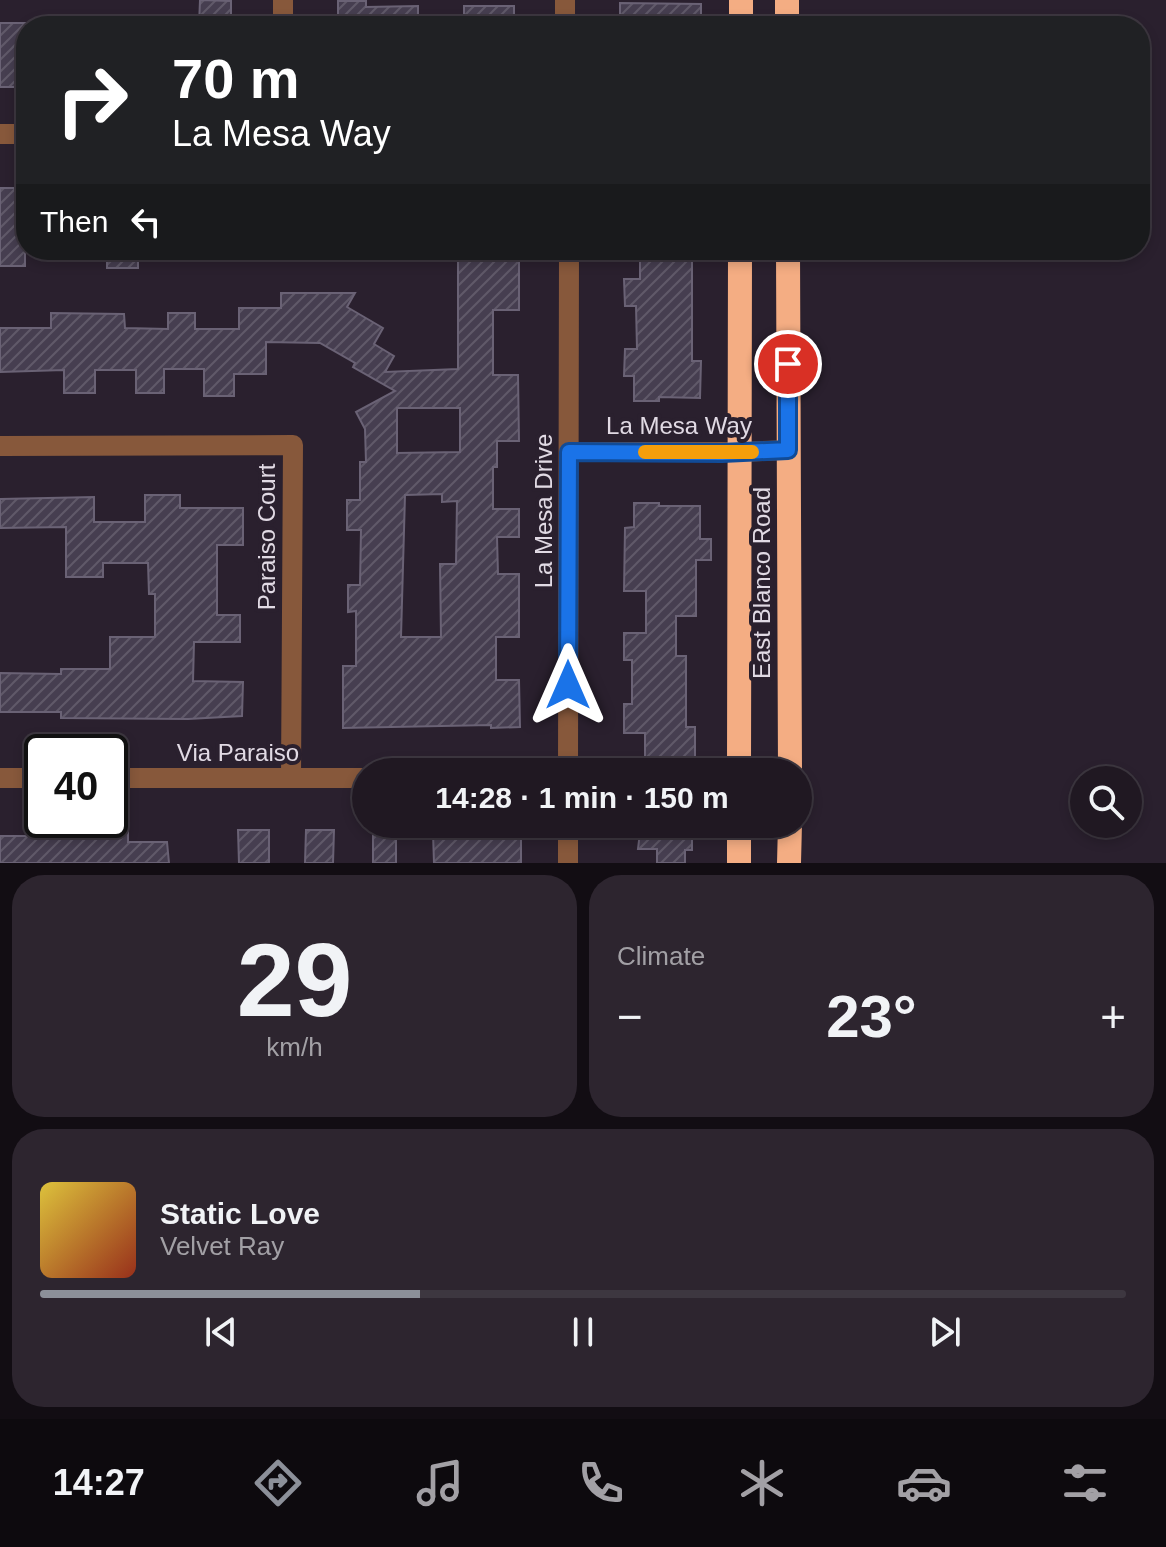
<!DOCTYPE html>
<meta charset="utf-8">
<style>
body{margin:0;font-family:Arial,sans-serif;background:#2d252f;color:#f1f3f6;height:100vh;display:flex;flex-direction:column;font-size:30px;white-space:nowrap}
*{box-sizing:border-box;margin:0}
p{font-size:26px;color:#a2a0a5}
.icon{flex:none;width:44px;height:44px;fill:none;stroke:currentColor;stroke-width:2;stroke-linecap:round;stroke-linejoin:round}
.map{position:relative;height:863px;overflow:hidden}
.side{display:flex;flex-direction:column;gap:12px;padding:12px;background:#120d13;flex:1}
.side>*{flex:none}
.hud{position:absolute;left:16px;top:16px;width:1134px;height:244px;border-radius:32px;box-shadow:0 4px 12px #0003,0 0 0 2px #3d3740;background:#202124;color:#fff;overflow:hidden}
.tools{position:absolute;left:1070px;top:766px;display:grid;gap:16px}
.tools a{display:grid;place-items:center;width:72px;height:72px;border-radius:50%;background:#201822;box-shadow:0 4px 12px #0003,0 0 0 2px #3d3740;font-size:40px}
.speed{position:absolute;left:24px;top:734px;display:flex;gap:16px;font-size:40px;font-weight:700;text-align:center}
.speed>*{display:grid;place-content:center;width:104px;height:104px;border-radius:50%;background:#201822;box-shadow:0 4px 12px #0003,0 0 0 2px #3d3740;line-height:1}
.speed .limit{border:4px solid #111;border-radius:12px;background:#fff;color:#111}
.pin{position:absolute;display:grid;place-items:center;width:68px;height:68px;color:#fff;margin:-34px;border:4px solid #fff;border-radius:50%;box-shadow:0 2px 8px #0007}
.me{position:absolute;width:88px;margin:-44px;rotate:0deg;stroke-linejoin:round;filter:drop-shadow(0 0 6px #0008)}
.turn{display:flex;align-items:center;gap:28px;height:168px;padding:0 24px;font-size:36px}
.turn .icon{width:104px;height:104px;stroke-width:2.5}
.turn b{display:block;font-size:56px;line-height:68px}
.then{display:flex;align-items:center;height:76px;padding:0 24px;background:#0003;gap:16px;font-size:30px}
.big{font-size:60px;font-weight:700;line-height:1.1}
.side .tile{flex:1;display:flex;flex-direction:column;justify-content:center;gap:12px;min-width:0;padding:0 28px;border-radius:32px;background:#2d252f}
.side .dial{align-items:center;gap:0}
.dial b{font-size:104px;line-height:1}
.song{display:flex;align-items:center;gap:24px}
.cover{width:96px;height:96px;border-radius:12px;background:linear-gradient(135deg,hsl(50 70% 55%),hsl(10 70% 35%))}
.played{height:8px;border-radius:4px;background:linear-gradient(90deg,#8c9099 35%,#3d3740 35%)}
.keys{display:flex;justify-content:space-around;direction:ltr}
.heat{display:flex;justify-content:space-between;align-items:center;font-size:44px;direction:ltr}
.side .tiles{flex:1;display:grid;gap:12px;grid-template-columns:1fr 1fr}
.tile:last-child{grid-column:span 2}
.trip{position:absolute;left:352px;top:758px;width:460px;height:80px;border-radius:40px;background:#201822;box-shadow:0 4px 12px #0003,0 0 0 2px #3d3740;font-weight:700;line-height:80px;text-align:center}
.tab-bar{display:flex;height:128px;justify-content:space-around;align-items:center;background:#0d0a0e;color:#a2a0a5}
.tab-bar .icon{width:56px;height:56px}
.tab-bar .on{color:#8c9099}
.tab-bar b{font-size:36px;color:#f1f3f6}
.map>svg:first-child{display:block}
.building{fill:url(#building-hatch);stroke:#6a6275;stroke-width:2;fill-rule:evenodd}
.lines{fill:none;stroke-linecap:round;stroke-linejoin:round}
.minor{stroke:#87583b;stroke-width:20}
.highway{stroke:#f4ad83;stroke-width:24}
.route-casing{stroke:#114b97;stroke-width:20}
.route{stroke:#1a73e8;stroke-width:14}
.slow{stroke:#f59e0b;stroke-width:14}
.labels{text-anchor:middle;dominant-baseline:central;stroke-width:8;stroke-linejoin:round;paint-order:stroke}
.street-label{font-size:24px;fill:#e1dae4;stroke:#2a202e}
</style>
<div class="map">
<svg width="1166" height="863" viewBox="0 0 1166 863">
<defs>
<pattern id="building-hatch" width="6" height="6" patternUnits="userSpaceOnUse" patternTransform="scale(2)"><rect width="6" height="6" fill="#463e50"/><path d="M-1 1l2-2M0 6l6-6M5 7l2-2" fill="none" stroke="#605969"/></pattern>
</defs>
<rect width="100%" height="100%" fill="#2a202e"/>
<g class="building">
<path d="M200,0L231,1V26H199Z"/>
<path d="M338,1H366V7L418,6V26H338Z"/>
<path d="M620,3L701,4V26H620Z"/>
<rect x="464" y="6" width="50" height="20"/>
<path d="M0,23H26V75H18V87H0Z"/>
<rect x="0" y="188" width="25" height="78"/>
<rect x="107" y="250" width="31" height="18"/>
<path d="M458,250H519V310H493V375H518L519,441H497V467H493V509H519V537H497L498,574H519V637H496V680H519L520,727L491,728V725L343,728V666H356V611L348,612V585H360L361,530H347V500H360V462H366L365,429L356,412L395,391L353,367L355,363L320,343L266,342V374H234V396H204V369H164V393H136V370H95V393H64V370L0,372V328H51V313L124,314L125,328L168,329V313H195V329H239V308H281V293H355L347,307L383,328L374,344L394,356L385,372L458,369ZM397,408H460V452L397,453ZM442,494V502L457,501L456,564H440L441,637H401L405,495Z"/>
<path d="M640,250H692V361H701L700,398L659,397V401H634V376H624L625,349H637L636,306H625L624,279H640Z"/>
<path d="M145,495H180V508H243V545H217V615H240V642H194L193,681L243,682L242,716L188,719L61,718V712H0V673L61,674V669H110V637H155V594H149L148,563H103V577H66V527L0,528V499L94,497V522H145Z"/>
<path d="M634,503H659V506H700V539H711V560H696V616H676V656H686V727H695V772L645,771V733H624V704H632V660H624V633H646V591H624L625,528L634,527Z"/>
<path d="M641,824H692V850H685V863H657V849H638Z"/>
<path d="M238,830H269V863H239Z"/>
<path d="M306,830H334L333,863H305Z"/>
<path d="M101,832H128V842H167L169,863H0V836H101Z"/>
<path d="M521,832V863H434L433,833Z"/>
<rect x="373" y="833" width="23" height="30"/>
</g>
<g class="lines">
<g class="minor">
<path d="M565,0V26"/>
<path d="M283,26V0"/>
<path d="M0,134H26"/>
<path d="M0,446L293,445L291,778"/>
<path d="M569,452H739L788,450"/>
<path d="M568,772L569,250"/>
<path d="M0,778H42"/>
<path d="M110,778H366"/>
<path d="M568,863V824"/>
</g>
<g class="highway">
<path d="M787,0V26"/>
<path d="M741,26V0"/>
<path d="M788,250L790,772"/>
<path d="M739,772L740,250"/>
<path d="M739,863V824"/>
<path d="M789,863L790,824"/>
</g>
</g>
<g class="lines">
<defs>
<path id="route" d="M568,685L569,452L722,453L788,450V364"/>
</defs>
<use href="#route" class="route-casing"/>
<use href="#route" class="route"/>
<path class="slow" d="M645,452H752"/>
</g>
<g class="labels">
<g class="street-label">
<text x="679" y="425">La Mesa Way</text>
<text transform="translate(543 511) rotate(-90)">La Mesa Drive</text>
<text transform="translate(266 537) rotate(-90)">Paraiso Court</text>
<text transform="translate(761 583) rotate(-90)">East Blanco Road</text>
<text x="238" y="752">Via Paraiso</text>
</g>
</g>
</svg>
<div class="tools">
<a><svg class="icon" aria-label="search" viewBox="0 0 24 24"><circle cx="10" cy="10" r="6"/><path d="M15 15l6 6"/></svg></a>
</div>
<div class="speed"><div class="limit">40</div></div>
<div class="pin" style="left:788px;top:364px;background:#d93025"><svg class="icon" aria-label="arrive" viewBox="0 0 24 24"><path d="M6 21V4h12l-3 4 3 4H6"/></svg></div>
<svg class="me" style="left:568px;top:685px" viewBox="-20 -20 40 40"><path d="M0-17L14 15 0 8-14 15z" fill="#1a73e8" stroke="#fff" stroke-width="4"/></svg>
<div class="trip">14:28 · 1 min · 150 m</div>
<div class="hud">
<div class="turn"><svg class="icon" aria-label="right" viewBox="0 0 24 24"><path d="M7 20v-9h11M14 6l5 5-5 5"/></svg><div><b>70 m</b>La Mesa Way</div></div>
<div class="then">Then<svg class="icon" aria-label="left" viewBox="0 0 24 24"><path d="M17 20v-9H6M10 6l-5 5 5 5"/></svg></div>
</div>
</div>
<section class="side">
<div class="tiles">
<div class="tile dial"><b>29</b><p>km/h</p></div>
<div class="tile"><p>Climate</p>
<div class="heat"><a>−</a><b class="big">23°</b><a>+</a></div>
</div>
<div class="tile">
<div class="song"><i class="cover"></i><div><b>Static Love</b><p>Velvet Ray</p></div></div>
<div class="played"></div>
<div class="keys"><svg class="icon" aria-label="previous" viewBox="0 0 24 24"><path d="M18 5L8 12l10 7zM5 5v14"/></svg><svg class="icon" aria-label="pause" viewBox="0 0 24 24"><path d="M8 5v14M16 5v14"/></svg><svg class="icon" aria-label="next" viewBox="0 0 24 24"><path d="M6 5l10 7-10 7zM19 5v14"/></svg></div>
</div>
</div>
</section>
<nav class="tab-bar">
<b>14:27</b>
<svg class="icon on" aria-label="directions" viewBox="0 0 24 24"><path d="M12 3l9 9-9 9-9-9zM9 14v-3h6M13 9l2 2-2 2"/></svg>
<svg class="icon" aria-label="music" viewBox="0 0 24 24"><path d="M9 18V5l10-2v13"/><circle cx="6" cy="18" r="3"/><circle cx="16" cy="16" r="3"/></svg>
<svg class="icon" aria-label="phone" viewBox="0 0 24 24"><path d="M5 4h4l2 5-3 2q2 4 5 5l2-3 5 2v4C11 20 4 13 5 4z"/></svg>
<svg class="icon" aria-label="climate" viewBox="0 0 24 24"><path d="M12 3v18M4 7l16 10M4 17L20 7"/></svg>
<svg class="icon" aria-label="car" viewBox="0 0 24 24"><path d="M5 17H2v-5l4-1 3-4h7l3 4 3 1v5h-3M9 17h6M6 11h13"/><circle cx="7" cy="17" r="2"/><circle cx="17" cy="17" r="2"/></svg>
<svg class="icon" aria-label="filters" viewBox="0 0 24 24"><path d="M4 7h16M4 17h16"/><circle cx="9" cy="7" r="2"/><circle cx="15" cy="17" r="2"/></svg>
</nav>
